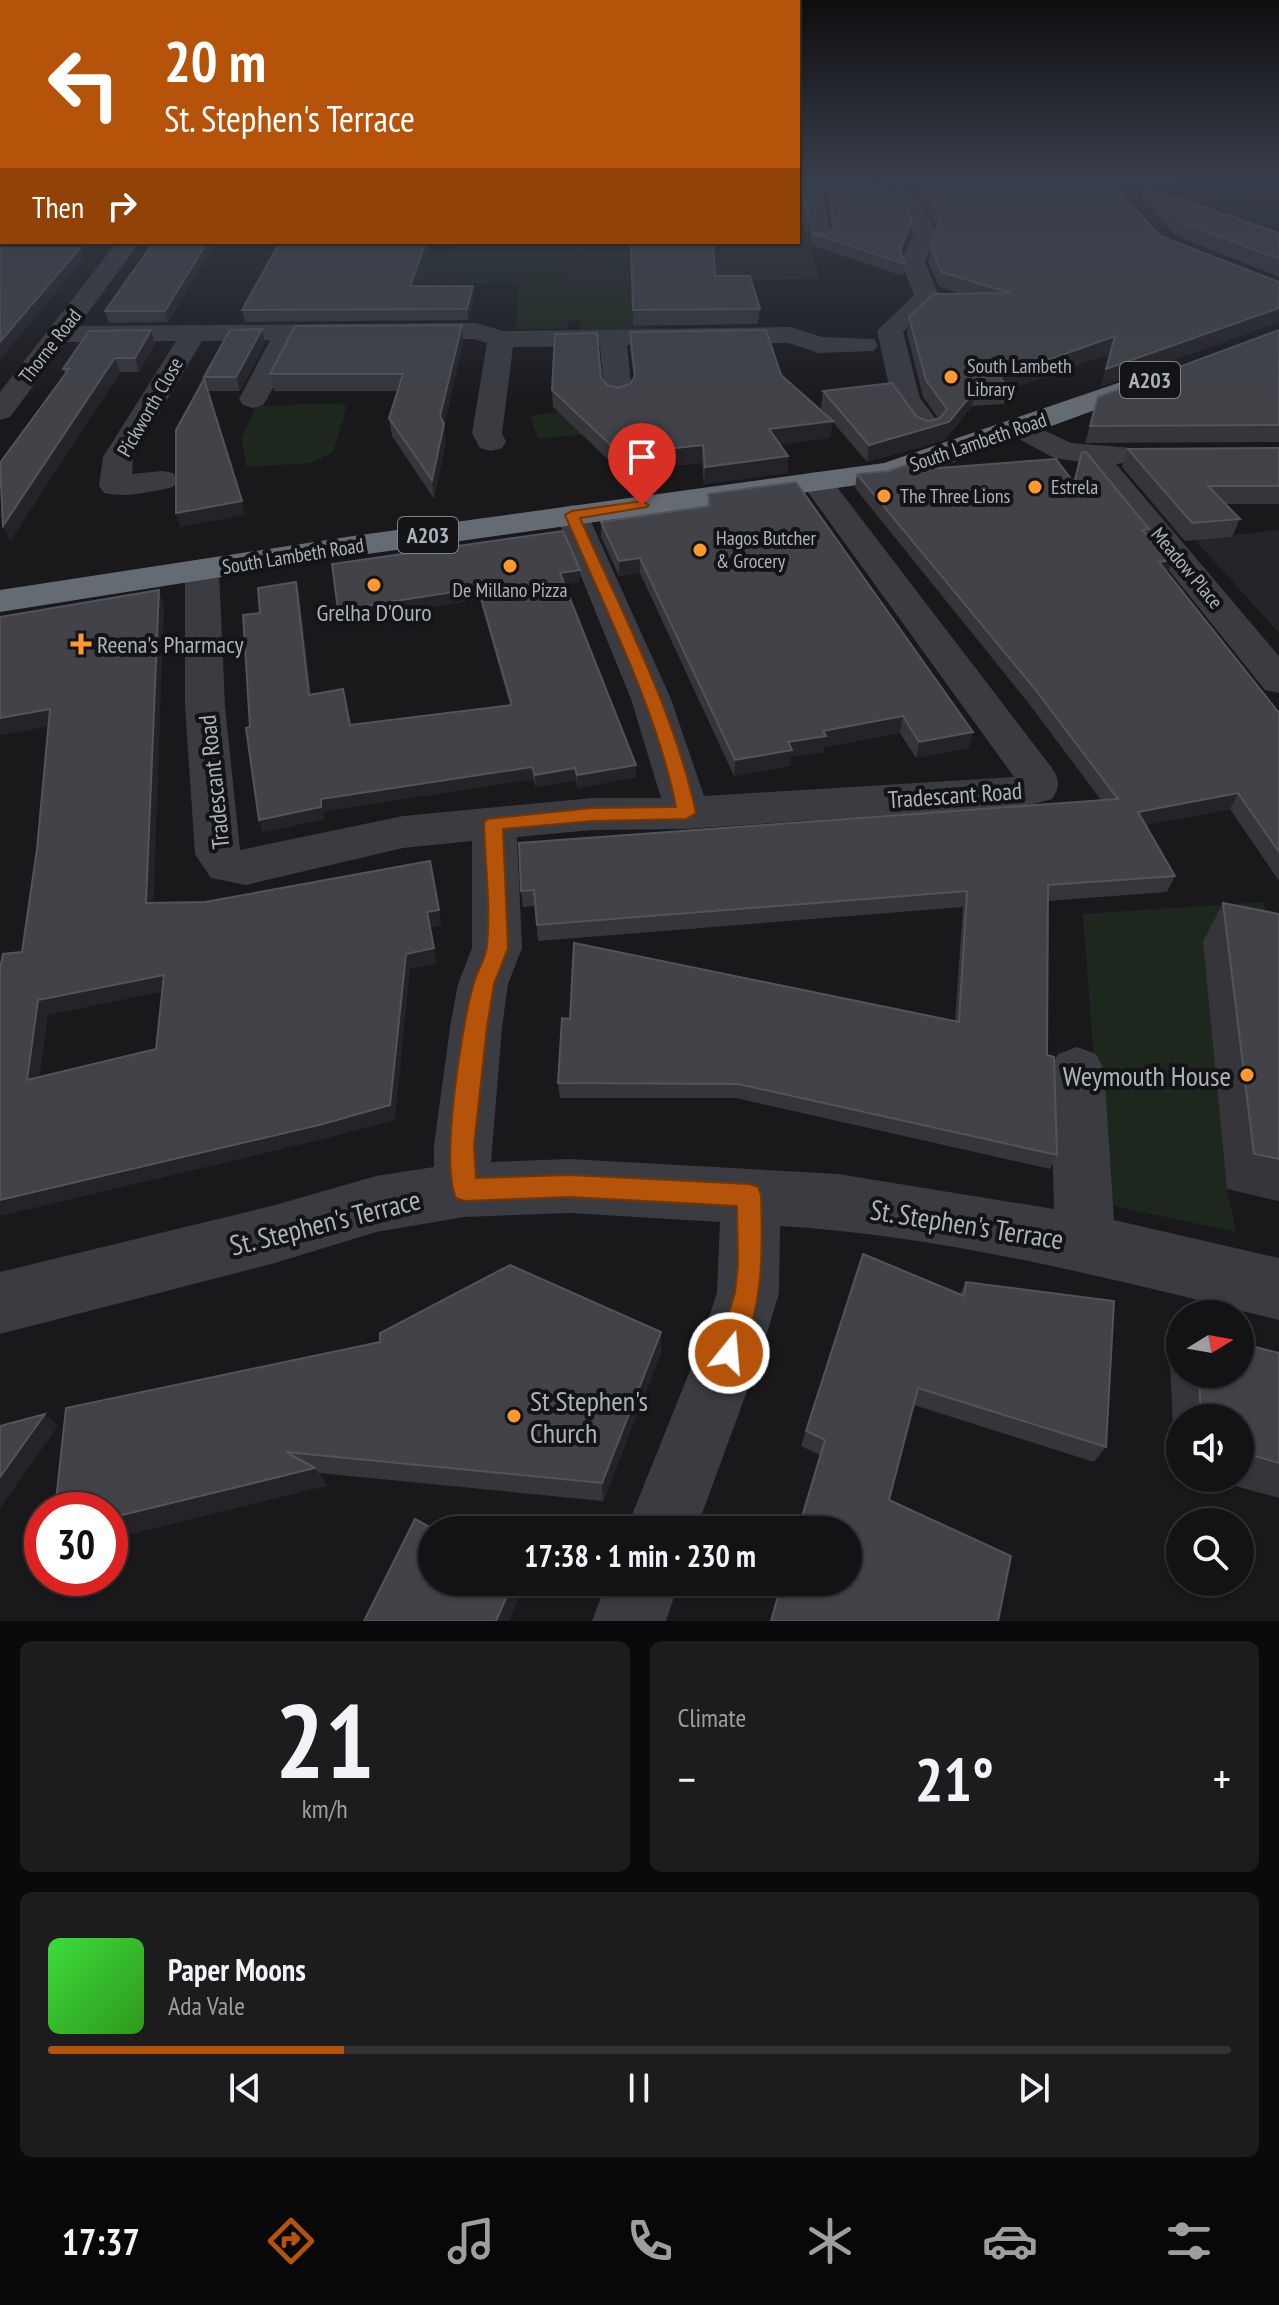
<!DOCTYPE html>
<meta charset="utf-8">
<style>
body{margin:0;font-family:"PT Sans Narrow",sans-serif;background:#1c1c1e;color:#f1f3f6;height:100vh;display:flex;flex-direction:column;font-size:30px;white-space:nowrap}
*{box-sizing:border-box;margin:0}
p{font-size:26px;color:#9d9ea0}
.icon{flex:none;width:44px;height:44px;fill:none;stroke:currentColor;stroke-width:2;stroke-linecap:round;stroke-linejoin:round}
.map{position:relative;height:1621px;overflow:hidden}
.panel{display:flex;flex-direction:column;gap:20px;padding:20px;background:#0a0a0c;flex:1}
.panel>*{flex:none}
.hud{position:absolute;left:0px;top:0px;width:800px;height:244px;box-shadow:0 2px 6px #0004,0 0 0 2px #323234;background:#b45309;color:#fff;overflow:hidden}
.needle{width:52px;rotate:79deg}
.tools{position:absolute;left:1166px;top:1300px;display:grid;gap:16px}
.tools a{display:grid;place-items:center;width:88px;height:88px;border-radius:50%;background:#131315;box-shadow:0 2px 6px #0004,0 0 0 2px #323234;font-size:40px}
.speed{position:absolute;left:24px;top:1492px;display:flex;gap:16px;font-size:40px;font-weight:700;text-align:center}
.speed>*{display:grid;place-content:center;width:104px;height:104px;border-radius:50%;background:#131315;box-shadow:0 2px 6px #0004,0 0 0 2px #323234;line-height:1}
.speed .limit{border:12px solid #d22;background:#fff;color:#111}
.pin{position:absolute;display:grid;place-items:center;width:68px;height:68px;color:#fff;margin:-82px -34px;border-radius:50% 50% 50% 0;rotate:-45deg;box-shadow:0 0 8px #0007}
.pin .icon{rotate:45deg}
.me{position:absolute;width:88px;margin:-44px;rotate:17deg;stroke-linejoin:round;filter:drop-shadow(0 0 6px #0008)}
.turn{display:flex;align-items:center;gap:28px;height:168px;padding:0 32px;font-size:36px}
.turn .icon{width:104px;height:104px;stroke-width:2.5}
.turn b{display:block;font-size:56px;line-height:68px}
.then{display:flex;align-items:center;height:76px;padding:0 32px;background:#0003;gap:16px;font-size:30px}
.big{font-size:60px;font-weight:700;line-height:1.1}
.panel .card{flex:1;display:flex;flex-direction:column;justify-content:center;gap:12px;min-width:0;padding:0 28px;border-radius:12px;background:#1c1c1e}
.panel .dial{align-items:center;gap:0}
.dial b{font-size:104px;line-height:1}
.song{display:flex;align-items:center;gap:24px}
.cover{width:96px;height:96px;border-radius:12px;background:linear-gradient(135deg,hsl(120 70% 55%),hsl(110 70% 35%))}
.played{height:8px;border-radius:4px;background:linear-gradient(90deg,#b45309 25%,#323234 25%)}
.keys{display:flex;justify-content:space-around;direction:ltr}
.heat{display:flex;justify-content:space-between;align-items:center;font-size:44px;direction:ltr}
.panel .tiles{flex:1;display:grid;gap:20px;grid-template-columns:1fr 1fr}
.card:last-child{grid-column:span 2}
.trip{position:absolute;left:418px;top:1516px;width:444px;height:80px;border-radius:40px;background:#131315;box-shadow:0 2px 6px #0004,0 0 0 2px #323234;font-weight:700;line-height:80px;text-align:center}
.menu{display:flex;height:128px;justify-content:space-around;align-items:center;background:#080808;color:#9d9ea0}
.menu .icon{width:56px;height:56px}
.menu .active{color:#b45309}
.menu b{font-size:36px;color:#f1f3f6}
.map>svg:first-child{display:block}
.built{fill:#252529}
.green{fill:#1e271e}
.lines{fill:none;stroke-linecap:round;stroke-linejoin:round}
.street{fill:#3a3c41;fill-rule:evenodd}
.highway{fill:#656b72;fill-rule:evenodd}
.wall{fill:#35353a}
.shaded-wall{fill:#242428}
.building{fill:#414348;stroke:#52545a;stroke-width:2;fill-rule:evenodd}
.route{fill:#b45309;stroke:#753606;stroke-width:2}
.poi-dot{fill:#ff992d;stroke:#141417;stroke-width:3}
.labels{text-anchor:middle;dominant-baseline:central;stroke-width:8;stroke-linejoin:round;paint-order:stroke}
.far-street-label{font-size:20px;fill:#aab3bc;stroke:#141417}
.far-poi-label{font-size:20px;fill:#aab3bc;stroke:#141417;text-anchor:start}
.shield{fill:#141417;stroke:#7d838a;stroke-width:2}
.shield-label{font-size:22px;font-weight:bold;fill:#aab3bc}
.poi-label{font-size:24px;fill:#aab3bc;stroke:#141417}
.street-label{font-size:24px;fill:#aab3bc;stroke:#141417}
.near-poi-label{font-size:28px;fill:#aab3bc;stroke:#141417;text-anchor:end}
.near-street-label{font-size:28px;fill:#aab3bc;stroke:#141417}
</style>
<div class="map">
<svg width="1279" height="1621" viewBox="0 0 1279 1621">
<rect width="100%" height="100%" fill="#19191c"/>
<g class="built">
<path d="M798,198L819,279L340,285L353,254L454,253L457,242H798Z"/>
<path d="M1279,530V633L1195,540Z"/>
</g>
<g class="green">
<path d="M1210,197L1279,204V229L1243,230Z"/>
<path d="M457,242H576L572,282L632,281L633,326L656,327V329L579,330L580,321H571L565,329H515L519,283L340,285L353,254L454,253Z"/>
<path d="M582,242L710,243L712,267L579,266Z"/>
<path d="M340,403L347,406L333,452L311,463L247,467L241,439L256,406Z"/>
<path d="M559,412L604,432L538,439L530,416Z"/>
<path d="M1263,902L1278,956L1227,1189L1236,1232L1105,1204L1083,914Z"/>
</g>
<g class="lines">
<g class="street">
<path d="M798,180L871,183L919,199L936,232L925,262L939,296L903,332L920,398L941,426L936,432L926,435L916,432L892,399L877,331L914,295L901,262L914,232L902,208L868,195L823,193L831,237L828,242H812L802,192H798Z"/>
<path d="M117,242H140L78,326L476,323L503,331L791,327L822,337L874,339L878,345L874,351L819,353L788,343L627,345L632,393L628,399L618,402L608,399L604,393L600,346L513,347L502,433L506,442L502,448L491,451L480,448L472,433L487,343L474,339L297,340L267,399L263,405L253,408L243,405L239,399L270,340L202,341L133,457L132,474L162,471L173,473L178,480L173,487C152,492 125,498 104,493L99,486L103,457L176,341L66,342L10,417L0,420V392Z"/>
<path d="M1020,419L1071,443L1132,448L1136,455L1132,462L1116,464L1279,656V693L1265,690L1082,462L1054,458L1010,434L1005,428L1010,422Z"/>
<path d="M816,472L827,474L1052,768C1060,780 1060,786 1052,799L1027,806L686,829L592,830L517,837L522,948L508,984L502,1027L491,1162L570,1159L838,1174L1054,1209L1050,1070L1058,1054L1077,1047L1096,1054L1104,1070L1114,1220L1279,1258V1320C1117,1280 947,1236 780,1226L779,1293L761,1353L696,1530H626L697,1353L717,1293L720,1222L570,1213L464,1217L376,1232L275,1263L0,1334V1272L275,1205L376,1176L434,1167V1146L450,1027L458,984L472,948V841L403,848L246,885L211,878L195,854L185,706V570L190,563L202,560L214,563L219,570L225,706L240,850L403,816L592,798H661L631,699L556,515L560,508L572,505L584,508L588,515L671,699L704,796L1014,777L800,481L805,474Z"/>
<path d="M607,1582H679L666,1621H592Z"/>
</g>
<path class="highway" d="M1153,371L1163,373L1167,379L1163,385L934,469L886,481L353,556L0,612V590L353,536L884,463Z"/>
</g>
<g class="wall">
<path d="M798,180L809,220L807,234L798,206Z"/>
<path d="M869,180H1215L1119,187L1118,190L1160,236L1279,282V322L1101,386L1111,353L1007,390L1004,404L972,406L945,440L867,462L832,421L830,438L780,444L788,456L787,473L704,484L702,463L620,471L553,407L552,390L601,378L607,385L619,388L630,384L634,379L630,348V332L781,375L829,418L821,408L823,391L928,421L938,418L923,397L907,333L909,317L959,293L939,287L928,262L931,247L937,228L920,196Z"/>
<path d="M828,185L911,232L901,254L905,264L903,276L811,245L812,233L829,234L832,230L827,196Z"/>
<path d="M1145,187L1279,233V277L1175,235L1141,200Z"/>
<path d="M154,242H216L168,322L109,323L105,311Z"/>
<path d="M387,242H432L415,286L474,297L468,320L245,322L242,310L365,246L386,243Z"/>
<path d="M631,242L715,276L760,309L758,324L633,326Z"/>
<path d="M462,325L463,342L444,426L446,442L434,499L392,436L389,418L397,391H274L270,374Z"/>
<path d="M151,330L155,344L139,372H120L10,541L65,374L63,369Z"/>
<path d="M1279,330V442L1085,443L1098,397Z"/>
<path d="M265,343L240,391H208L204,377Z"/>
<path d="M1279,448V504H1225L1240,519L1232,537L1185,541L1122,467L1128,449Z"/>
<path d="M918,469L1074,483L1149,529L1147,535L1168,573L1279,713V881L1230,809L1145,825L1175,876L1167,892L1048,901L1047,1055L1057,1155L1050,1169L736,1098H560L558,1083L955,1021L963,907L538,941L535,906L523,907L521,891L1101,800L1030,705L855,488L857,474Z"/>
<path d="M708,494L973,732L968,748L916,758L900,733L824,747L823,752L791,757L790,766L734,776L640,573L619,576L601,537V522L708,506Z"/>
<path d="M332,564L580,582L564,584L636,765V777L578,788L576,780L536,787L533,779L324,811V819L263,832L259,820L250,727L260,613L296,582L299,594L311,695L350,725L510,705L480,599L340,622Z"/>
<path d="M1223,903L1279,914V1201L1227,1189L1203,942Z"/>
<path d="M863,1254L960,1294L966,1282L1114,1301L1106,1447L1094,1462L914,1405L889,1500L1011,1556L998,1621H770L782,1582H848V1530H798L820,1455L801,1446Z"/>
<path d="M1180,1351V1374H1240L1279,1353V1498L1206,1478H1240V1418H1180V1471L1175,1469L1170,1363Z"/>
<path d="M661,1353L603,1501L319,1473L327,1486L55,1510Z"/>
</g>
<g class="shaded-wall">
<path d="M1118,180H1121L1118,192L1112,195L1115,182Z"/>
<path d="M912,221L911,232L898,261L900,249Z"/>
<path d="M207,242H216L168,322L165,311Z"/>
<path d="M426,242H432L411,298L410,286Z"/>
<path d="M80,248L83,259L0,360V342Z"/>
<path d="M473,286L474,297L468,320L467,309Z"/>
<path d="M1279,308V322L1101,386L1106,369Z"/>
<path d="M462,325L463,342L444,426L446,442L434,499L432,480L440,416Z"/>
<path d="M262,329L265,343L240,391L236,377Z"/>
<path d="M151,330L155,344L139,372L135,358Z"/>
<path d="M1115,336L1111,353L1007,390L1008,388L1000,377Z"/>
<path d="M115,358L120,372L10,541L3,526Z"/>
<path d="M976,389L972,406L945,440L867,462L869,445L949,422Z"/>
<path d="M833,421L830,438L768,446L769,429Z"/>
<path d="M703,445L702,463L620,471V454Z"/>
<path d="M788,456L787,473L704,484L705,467Z"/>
<path d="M242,501L245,515L180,527L176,513Z"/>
<path d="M640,558V573L619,576V561Z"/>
<path d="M1173,560L1167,575L1159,562Z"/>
<path d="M580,570V582L560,585V573Z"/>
<path d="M296,582L299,594L312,707L309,695Z"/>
<path d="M478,588L480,599L340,622L338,610Z"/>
<path d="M159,590L164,606L153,919L146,903Z"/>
<path d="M50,709L57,725L0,735V718Z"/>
<path d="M903,716L900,733L824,747L823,752L791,757L790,766L734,776L735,760L823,731Z"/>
<path d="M973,732L968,748L916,758L919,742Z"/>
<path d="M636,765V777L578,788L577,775Z"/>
<path d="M532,767L533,779L324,811V819L263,832L259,820L321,799Z"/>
<path d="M575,768L576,780L536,787L535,775Z"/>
<path d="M1238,793L1230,809L1131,828L1138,812Z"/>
<path d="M439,910L442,925L430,928L437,964L410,969L395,1120L324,1139L0,1216V1200L406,954L427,912Z"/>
<path d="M164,975L171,990L48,1015L37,1094L27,1080L38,1000Z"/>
<path d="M661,1332V1353L603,1501L602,1483Z"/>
<path d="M45,1414L58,1426L0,1508V1477Z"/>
<path d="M315,1468L327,1486L110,1539V1518Z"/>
<path d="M513,1582H520L522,1590L509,1621H496Z"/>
</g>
<g class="building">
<rect x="0" y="180" width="2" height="49"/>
<path d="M798,180L801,181L809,220L799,192H798Z"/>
<path d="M915,180H1118L1115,182L1114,186L1160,236L1279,282V308L1106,369L1115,336L1000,377L1008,388L976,389L949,422L869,445L823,391L892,383L917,417L928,421L940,418L947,409L926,380L909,317L933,294L1011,293L941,272L931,247L941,216L922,182Z"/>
<path d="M828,185L869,187L901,200L912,221L900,249L905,264L812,233L829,234L835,227Z"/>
<path d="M1145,187L1279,233V259L1179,221Z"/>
<path d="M154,242H207L165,311H105Z"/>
<path d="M280,242H345L365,246L386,243L387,242H426L410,286H473L467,309L242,310Z"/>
<path d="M631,242H713L715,276H750L760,309L633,310Z"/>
<path d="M0,248H80L0,342Z"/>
<path d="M462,325L440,416L444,424L432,480L389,418L403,374H270L295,326Z"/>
<path d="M262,329L236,377H204L230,330Z"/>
<path d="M151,330L135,358H115L110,365L3,526L0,463L69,369H63L89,331Z"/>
<path d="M766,330L781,375L833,421L769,429L788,456L705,467L703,445L620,454L552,390L555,334L597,333L601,378L607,385L619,388L630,384L635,376L630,332Z"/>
<path d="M1279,330V425L1090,426L1098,397Z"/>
<path d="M204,379L242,501L176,513V430Z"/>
<path d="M1279,448V486H1208L1240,519L1192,523L1128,449Z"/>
<path d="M1082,452H1086L1149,529L1142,530L1173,560L1159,562L1279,713V852L1238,793L1138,812L1175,876L1048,885L1047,1055L1054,1057L1057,1155L738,1084L558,1083L562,1018L570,1019L574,943L959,1022L967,891L537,925L534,890L521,891L519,843L1118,799L1035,689L857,474L889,471L920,460L912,470L1056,459L1074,483Z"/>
<path d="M796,482L973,732L919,742L903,716L823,731L826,736L788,742L792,750L735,760L640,558L619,561L601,522L710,506L708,494Z"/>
<path d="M563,531L580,570L560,573L636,765L577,775L575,768L535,775L532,767L321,799V807L259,820L246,728L250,727L243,615L260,613L258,588L296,582L309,695L343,689L350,725L512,705L478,588L338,610L332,564Z"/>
<path d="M159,590L146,903L205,902L430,861L439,910L427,912L434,948L406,954L390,1105L319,1125L0,1200V969L3,954L22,952L37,849L50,709L0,718V617ZM164,975L156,1049L27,1080L38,1000Z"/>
<path d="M1223,903L1279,914V1159L1254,1154Z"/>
<path d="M863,1254L964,1296L966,1282L1114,1301L1106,1447L918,1388L889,1500L1011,1556L998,1621H771L782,1582H848V1530H798L825,1440L806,1431Z"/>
<path d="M510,1265L661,1332L602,1483L286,1452L315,1468L110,1518V1510H55L66,1408L380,1342V1333Z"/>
<path d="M1240,1343L1279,1353V1463L1240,1452V1418H1201L1199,1374H1240Z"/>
<path d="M45,1414L0,1477V1426Z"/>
<path d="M415,1519L435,1530H432V1582H513L496,1621H364Z"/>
</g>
<linearGradient id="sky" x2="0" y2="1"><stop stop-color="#0e0e0f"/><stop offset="0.44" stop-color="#383e4b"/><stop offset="1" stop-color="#383e4b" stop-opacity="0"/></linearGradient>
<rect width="1279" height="407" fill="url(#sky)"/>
<path class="route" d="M642,501L649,505L647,507L580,518C622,613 674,710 696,813L686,819L592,821L503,829L508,948L494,984L487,1027L474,1146L476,1178L570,1175L749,1184L758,1187L761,1195C763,1257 763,1304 739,1362L729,1366L720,1362L716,1353L735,1293L738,1264L737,1206L570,1197L464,1201L456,1198C440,1162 462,1026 473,986C476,972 486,959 487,946C491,906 485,863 484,823L487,819L592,808L676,807C657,709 604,607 565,515L572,511Z"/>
<g class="poi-dot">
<circle cx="951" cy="377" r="8"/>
<circle cx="1035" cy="487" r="8"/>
<circle cx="884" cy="496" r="8"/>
<circle cx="700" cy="550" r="8"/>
<circle cx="510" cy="566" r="8"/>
<circle cx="374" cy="585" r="8"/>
<path d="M77 632h8v8h8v8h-8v8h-8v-8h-8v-8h8z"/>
<circle cx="1247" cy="1075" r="8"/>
<circle cx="514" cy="1416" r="8"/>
</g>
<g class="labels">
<g class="far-street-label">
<text transform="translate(50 346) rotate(-52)">Thorne Road</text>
<text transform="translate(150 407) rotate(-60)">Pickworth Close</text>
<text transform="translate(978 442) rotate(-19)">South Lambeth Road</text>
<text transform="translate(293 556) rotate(-9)">South Lambeth Road</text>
<text transform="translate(1187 568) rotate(50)">Meadow Place</text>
</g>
<g class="far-poi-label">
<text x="967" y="366">South Lambeth<tspan x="967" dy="23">Library</tspan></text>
<text x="1051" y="487">Estrela</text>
<text x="900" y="496">The Three Lions</text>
<text x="716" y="538">Hagos Butcher<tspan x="716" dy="23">&amp; Grocery</tspan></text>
<text x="510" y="590" text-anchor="middle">De Millano Pizza</text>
</g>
<g class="shield">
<rect x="1120" y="362" width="60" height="36" rx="6"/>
<rect x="398" y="517" width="60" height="36" rx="6"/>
</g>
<g class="shield-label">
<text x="1150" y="380">A203</text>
<text x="428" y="535">A203</text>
</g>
<g class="poi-label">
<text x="374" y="612">Grelha D'Ouro</text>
<text x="97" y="644" text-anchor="start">Reena's Pharmacy</text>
</g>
<g class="street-label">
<text transform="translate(214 782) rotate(-96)">Tradescant Road</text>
<text transform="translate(955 795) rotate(-4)">Tradescant Road</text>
</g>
<g class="near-poi-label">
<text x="1231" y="1075">Weymouth House</text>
<text x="530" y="1400" text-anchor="start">St Stephen's<tspan x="530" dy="32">Church</tspan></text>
</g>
<g class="near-street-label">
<text transform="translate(325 1222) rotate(-14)">St. Stephen's Terrace</text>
<text transform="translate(967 1224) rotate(9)">St. Stephen's Terrace</text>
</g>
</g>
</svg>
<div class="tools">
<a><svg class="needle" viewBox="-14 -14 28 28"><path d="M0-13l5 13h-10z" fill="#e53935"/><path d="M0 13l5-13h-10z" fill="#9d9ea0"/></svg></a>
<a><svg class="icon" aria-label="sound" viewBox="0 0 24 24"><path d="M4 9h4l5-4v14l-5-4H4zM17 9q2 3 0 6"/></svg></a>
<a><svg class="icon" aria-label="search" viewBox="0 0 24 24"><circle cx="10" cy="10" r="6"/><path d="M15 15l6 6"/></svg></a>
</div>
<div class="speed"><div class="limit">30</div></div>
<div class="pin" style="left:642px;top:505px;background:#d93025"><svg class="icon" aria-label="arrive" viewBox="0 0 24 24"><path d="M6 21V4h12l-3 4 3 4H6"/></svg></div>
<svg class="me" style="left:729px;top:1353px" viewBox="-20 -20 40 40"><circle r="17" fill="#b45309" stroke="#fff" stroke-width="3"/><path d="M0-11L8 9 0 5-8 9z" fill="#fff"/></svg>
<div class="trip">17:38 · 1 min · 230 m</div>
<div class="hud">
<div class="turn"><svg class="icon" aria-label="left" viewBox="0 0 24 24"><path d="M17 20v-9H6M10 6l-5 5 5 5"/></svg><div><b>20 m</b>St. Stephen's Terrace</div></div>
<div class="then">Then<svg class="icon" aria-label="right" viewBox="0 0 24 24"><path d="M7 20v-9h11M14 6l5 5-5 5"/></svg></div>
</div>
</div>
<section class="panel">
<div class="tiles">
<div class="card dial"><b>21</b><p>km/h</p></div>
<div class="card"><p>Climate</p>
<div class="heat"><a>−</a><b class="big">21°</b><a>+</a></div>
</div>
<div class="card">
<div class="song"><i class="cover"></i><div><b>Paper Moons</b><p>Ada Vale</p></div></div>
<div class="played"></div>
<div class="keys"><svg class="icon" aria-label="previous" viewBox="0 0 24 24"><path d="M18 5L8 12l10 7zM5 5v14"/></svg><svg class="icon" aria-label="pause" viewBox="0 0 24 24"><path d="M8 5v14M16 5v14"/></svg><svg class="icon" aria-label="next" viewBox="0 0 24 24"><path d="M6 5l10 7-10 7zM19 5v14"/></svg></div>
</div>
</div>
</section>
<nav class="menu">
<b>17:37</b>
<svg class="icon active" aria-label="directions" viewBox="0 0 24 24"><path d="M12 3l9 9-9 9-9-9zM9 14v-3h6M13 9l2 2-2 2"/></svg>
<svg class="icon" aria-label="music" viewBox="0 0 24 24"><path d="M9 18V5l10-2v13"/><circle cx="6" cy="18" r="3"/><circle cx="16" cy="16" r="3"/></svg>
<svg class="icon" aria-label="phone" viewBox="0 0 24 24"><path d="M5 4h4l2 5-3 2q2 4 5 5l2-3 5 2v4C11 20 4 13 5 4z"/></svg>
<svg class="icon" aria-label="climate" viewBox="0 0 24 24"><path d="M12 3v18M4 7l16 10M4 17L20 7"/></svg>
<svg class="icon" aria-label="car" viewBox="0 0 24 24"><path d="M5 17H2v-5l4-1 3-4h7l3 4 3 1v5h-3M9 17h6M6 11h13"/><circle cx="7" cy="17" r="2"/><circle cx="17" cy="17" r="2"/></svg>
<svg class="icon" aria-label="filters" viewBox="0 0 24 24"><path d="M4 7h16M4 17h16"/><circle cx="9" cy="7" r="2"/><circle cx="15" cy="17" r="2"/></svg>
</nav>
